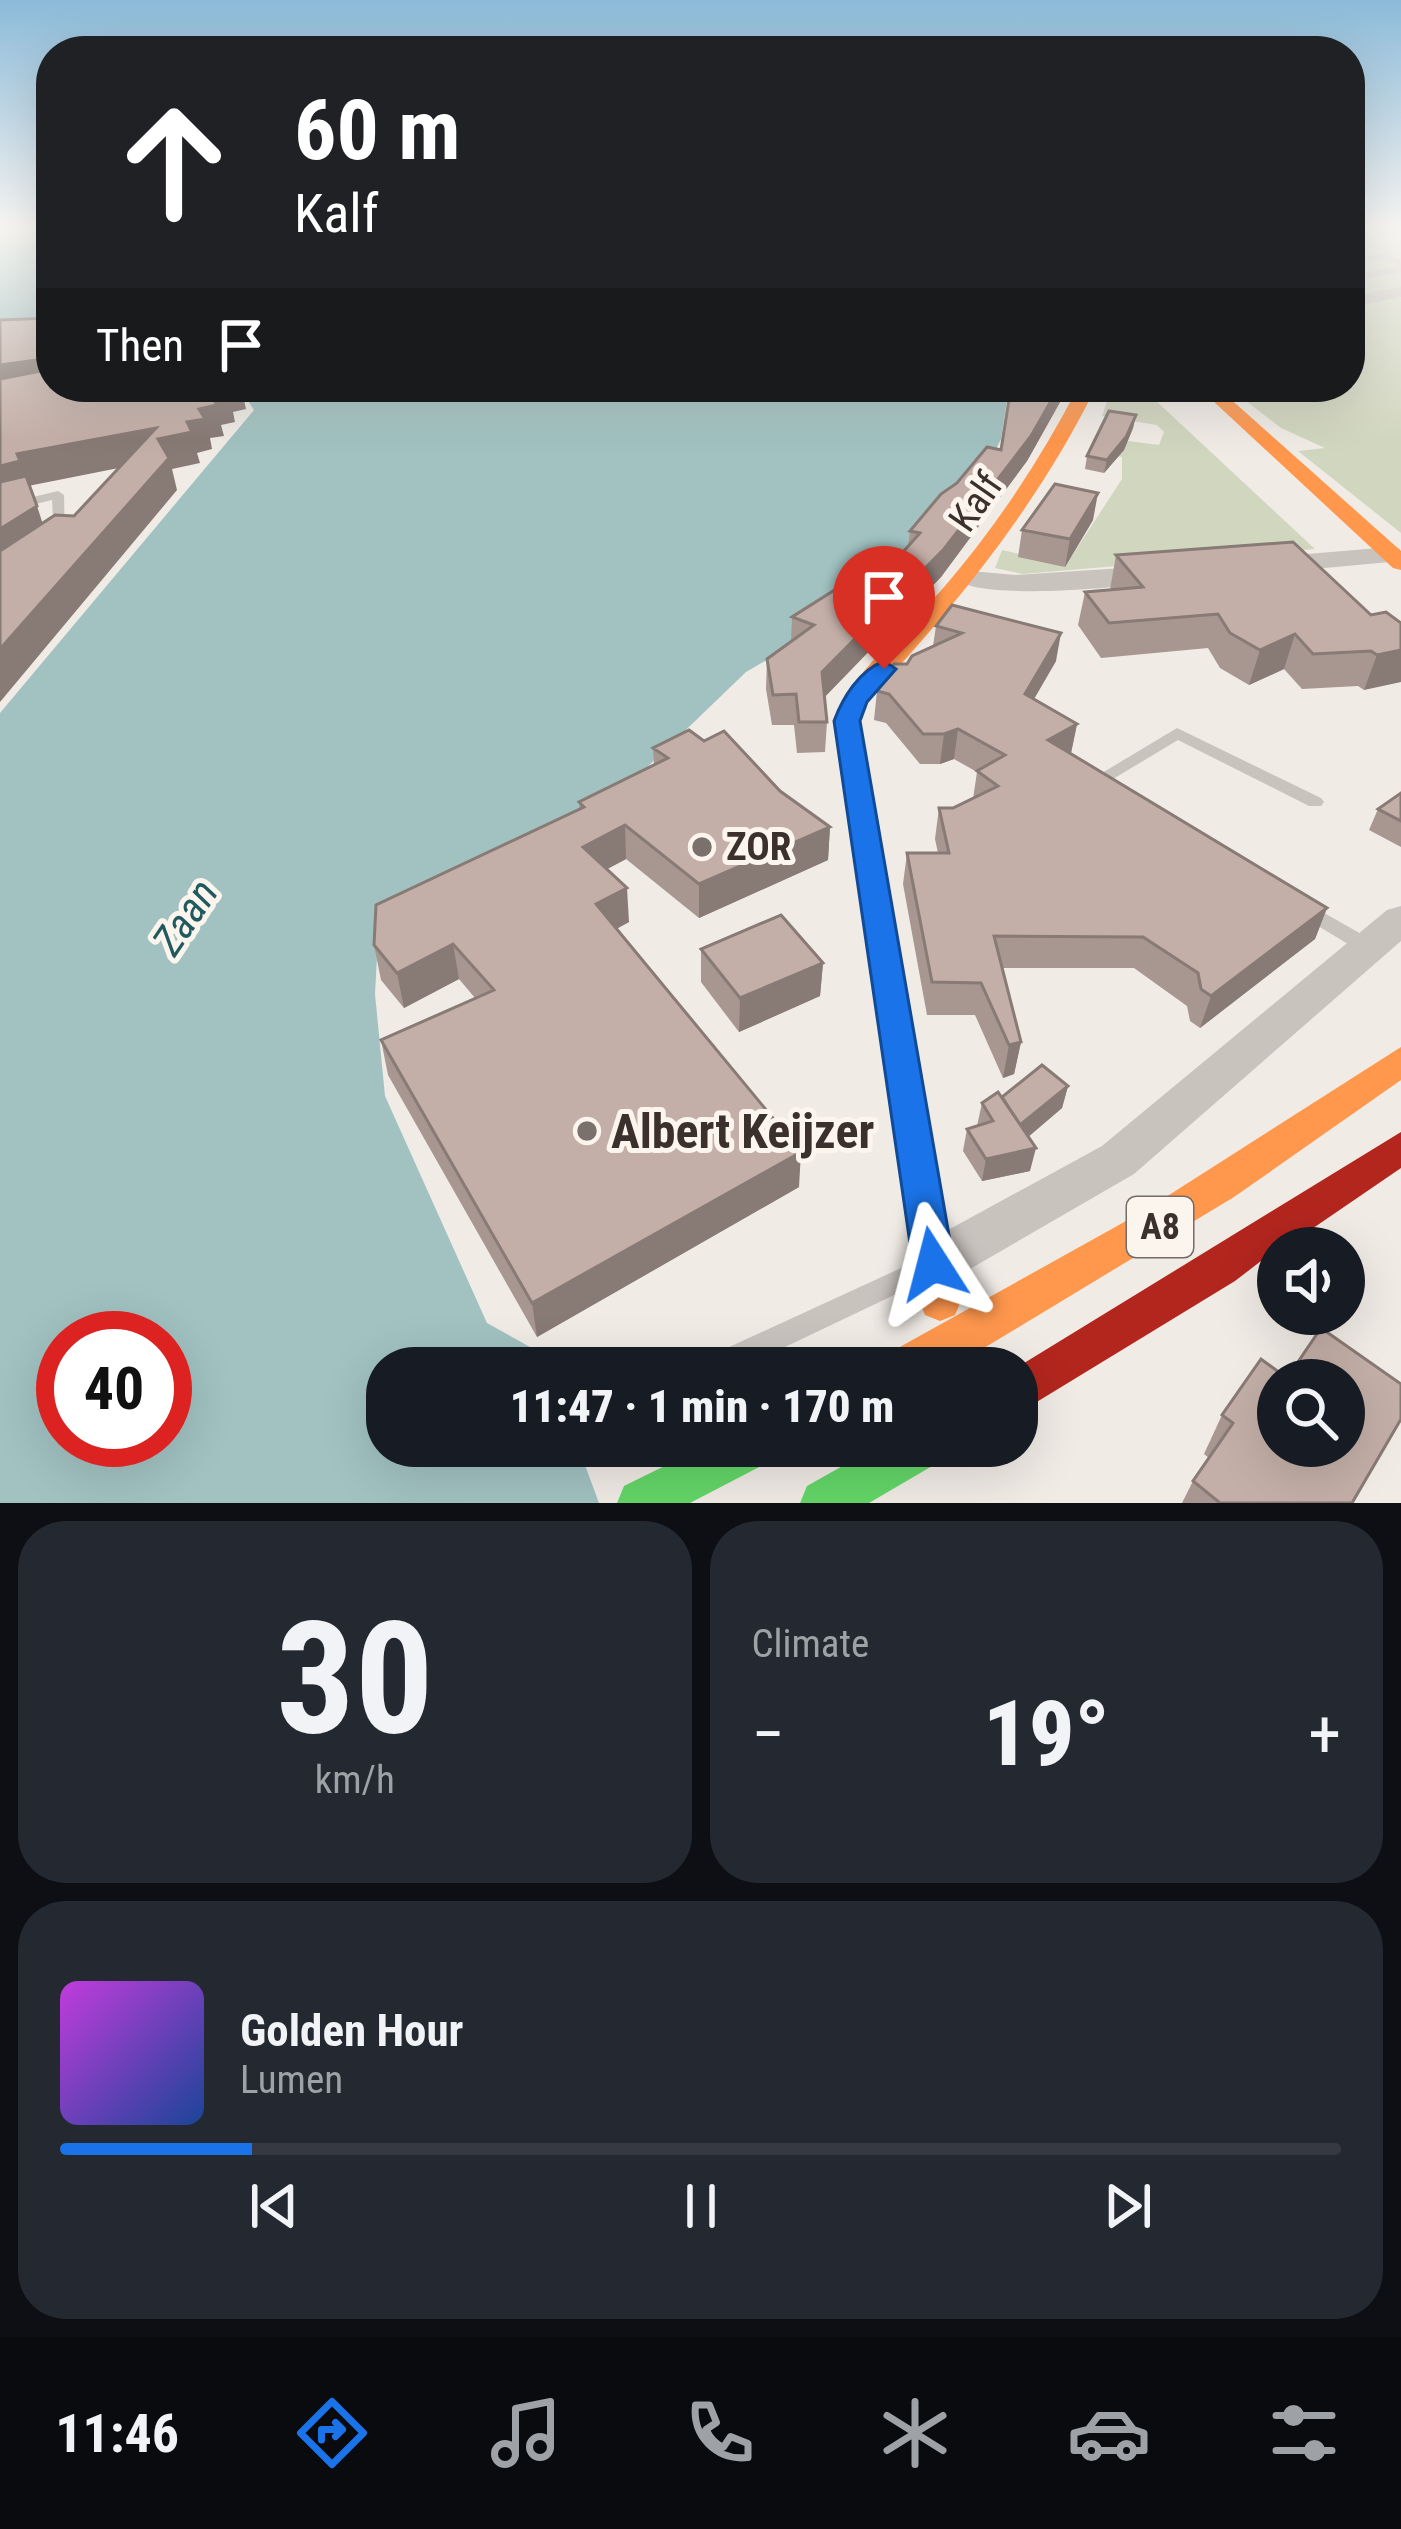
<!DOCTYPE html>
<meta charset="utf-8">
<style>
body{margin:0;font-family:"Roboto Condensed",sans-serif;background:#242831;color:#f1f3f6;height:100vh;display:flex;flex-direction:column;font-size:45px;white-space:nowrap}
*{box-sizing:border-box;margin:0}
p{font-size:39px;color:#9ea1a6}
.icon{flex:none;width:66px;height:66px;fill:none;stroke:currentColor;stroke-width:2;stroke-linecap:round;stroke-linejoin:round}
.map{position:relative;height:1503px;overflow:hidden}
.sheet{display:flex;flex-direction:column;gap:18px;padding:18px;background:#0d0f14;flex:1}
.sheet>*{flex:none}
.guide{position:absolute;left:36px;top:36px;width:1329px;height:366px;border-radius:48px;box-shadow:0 12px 48px #0002;background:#202124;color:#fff;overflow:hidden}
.tools{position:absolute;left:1257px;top:1227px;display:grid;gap:24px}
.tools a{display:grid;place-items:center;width:108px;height:108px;border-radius:50%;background:#171b24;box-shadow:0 12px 48px #0002;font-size:60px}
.speed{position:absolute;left:36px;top:1311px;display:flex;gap:24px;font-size:60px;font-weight:700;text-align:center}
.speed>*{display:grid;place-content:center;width:156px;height:156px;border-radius:50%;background:#171b24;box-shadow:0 12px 48px #0002;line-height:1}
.speed .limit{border:18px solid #d22;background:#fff;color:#111}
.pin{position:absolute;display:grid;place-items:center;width:102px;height:102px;color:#fff;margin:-123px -51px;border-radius:50% 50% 50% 0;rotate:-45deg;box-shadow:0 0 12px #0007}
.pin .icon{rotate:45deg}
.me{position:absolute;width:132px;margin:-66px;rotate:351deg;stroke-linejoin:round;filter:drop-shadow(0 0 9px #0008)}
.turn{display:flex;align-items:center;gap:42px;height:252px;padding:0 60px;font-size:54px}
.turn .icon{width:156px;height:156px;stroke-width:2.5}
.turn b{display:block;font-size:84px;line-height:102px}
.then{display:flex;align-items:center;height:114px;padding:0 60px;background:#0003;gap:24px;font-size:45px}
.big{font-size:90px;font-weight:800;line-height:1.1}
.sheet .card{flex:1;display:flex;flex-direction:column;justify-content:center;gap:18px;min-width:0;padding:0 42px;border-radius:48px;background:#242831}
.sheet .dial{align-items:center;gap:0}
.dial b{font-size:156px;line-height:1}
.song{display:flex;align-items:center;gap:36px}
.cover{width:144px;height:144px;border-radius:18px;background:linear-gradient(135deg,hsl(290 70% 55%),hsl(220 70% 35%))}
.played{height:12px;border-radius:6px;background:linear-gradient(90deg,#1a73e8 15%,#363941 15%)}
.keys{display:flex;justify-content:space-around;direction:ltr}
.heat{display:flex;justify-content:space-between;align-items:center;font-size:66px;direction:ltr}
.sheet .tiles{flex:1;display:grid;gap:18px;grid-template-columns:1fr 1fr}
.card:last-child{grid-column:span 2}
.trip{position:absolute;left:366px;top:1347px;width:672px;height:120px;border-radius:48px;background:#171b24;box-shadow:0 12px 48px #0002;font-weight:800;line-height:120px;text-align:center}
.dock{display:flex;height:192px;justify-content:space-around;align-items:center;background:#090b0e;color:#9ea1a6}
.dock .icon{width:84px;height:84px}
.dock .active{color:#1a73e8}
.dock b{font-size:54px;color:#f1f3f6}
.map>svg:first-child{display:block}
.green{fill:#d1d6bf}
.water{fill:#a1c2c1;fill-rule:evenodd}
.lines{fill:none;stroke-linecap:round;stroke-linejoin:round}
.lane{fill:#c9c3be;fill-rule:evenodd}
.street{fill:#c9c3be;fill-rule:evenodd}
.fast{fill:#63d668;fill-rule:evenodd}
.slow{fill:#ff974d;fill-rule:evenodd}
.jam{fill:#b3261e;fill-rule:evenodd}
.wall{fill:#a89690}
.shaded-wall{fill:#887a75}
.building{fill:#c3afa7;stroke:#887a75;stroke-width:3;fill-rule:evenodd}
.route{fill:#1a73e8;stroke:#114b97;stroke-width:3}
.poi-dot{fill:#7a716c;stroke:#fbf5ee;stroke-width:4.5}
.labels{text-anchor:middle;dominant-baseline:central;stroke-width:10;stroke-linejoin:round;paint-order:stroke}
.shield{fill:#fbf5ee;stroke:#756b66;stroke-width:3}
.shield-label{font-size:36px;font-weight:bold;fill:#3b302b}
.street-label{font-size:39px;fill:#3b302b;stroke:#fbf5ee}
.poi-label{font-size:39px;font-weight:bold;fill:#3b302b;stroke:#fbf5ee;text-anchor:start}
.water-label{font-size:42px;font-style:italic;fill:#1f5a5e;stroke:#fbf5ee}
.near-poi-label{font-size:48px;font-weight:bold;fill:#3b302b;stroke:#fbf5ee;text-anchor:start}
</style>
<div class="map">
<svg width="1401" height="1503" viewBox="0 0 1401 1503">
<rect width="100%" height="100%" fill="#f0ebe5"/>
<g class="green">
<path d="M1350,228H1401V533L1298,451L1325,448L1281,428L1228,387H1350Z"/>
<path d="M1159,387H1178L1156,393L1154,399L1315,549L1023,574L995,568L1002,550L1066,565L1122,479V457L1091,450V445L1123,450L1128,441L1159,445L1164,432L1157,425L1102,416L1108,398L1089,395L1112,388L1154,394Z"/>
</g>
<g class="water">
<path d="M0,228H51V339L0,343Z"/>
<path d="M239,387H1009L1001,439L991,460L900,568L813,633L746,672L612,801L378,938L375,994L385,1096L487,1323L530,1347L542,1368H387V1446H578L599,1503H0V713L254,410ZM63,1338H165V1440H63Z"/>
</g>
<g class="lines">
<g class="lane">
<path d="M1383,254L1401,260V266L1382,259L1350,265V259Z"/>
<path d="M1401,266V272L1350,281V275Z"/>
<path d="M58,491L64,495L65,539L60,540L54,536L52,500L0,513V505Z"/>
<path d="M1177,728L1321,798L1324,802L1321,806H1309L1178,740L1108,782L1112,787L1109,791H1097L1087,782Z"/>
<path d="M1305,902L1377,943L1380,948L1377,953L1370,955L1363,953L1298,914L1295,909L1298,904Z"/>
<path d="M923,1258L932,1261L936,1269L932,1277L741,1368H699L703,1359Z"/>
</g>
<g class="street">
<path d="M1350,228H1401V236L1356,233Z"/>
<path d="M1401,287V297L1350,307V297Z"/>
<path d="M1391,547L1400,549V561L1271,573L1258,565L1271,557Z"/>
<path d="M1154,566L1164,568L1168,574L1164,580C1129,588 979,601 956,579L970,571L1016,575Z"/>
<path d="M1401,906V941L1134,1174L951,1280L933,1287L915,1280L908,1264L915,1248L1102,1146L1387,910Z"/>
</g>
<g class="fast">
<path d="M705,1446H776L769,1462L690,1503H617L624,1486Z"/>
<path d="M878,1446H946L939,1462L869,1503H800L807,1486Z"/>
</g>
<g class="slow">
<path d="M1078,387H1096C1037,506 957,605 867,701L860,721L961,1301L955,1315L940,1321L925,1315L919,1301L834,721C853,669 909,628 945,586C997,525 1041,459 1078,387Z"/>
<path d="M1198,387H1217L1401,551V570L1393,568Z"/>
<path d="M1401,1047V1080L1234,1197L984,1348L947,1368H882L889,1353L1144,1211Z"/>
</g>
<path class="jam" d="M1401,1132V1168L1284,1248H1278L1235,1281L1017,1414L1016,1368Z"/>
</g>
<g class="wall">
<path d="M1064,395L1027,461L941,577L824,697L827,722L825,752L797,753L794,725H772L766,689L767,659L791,642L792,617L877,581L908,547L910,531Z"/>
<path d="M1136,415L1133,428L1124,450L1104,473L1085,469L1087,456Z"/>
<path d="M1093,520L1065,567L1018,557L1022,530Z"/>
<path d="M1116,555L1371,615L1401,623L1364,690L1358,686L1302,689L1284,669L1249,685L1220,668L1208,648L1101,658L1078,625L1085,592L1110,590Z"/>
<path d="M936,626L1056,661L1034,699L1077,724L1071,753L1327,908L1315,939L1200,1028L1190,1021L1187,1006L1134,968H1002L1021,1042L1014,1074L1003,1078L975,1015H927L903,884L907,853H938L935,839L939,808H953L973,799L977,772L954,759L940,764H920L886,723L874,720L877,691L907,664L933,646Z"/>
<path d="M653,748L780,791L830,827L828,860L699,918L626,859L607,869L629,922L616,929L799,1187L537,1337L388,1075L381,1040L475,998L459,979L404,1008L381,980L374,945L579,809V802L654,765Z"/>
<path d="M1401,793V847L1369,830L1378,809Z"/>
<path d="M701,949L823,963L820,996L739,1032L701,982Z"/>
<path d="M1068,1086L1062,1108L1028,1137L1030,1171L982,1181L963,1151L967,1129L977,1126L982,1103Z"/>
<path d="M1222,1415L1352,1503H1182L1193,1481L1209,1458L1204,1454Z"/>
</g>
<g class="shaded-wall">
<path d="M51,358V387L0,395V365Z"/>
<path d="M223,387H241L246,409L233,412L235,422L221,425L224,436L210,438L212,449L197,453L200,463L172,469L177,490L0,702V649L164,459L28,486L0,501V466L17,454L187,422L211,395Z"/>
<path d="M1059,387H1065L1064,395L1027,461L941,577L820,702L822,672Z"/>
<path d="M1136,415L1133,428L1124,450L1104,473L1107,460Z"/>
<path d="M1098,493L1093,520L1065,567L1070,539Z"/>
<path d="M37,506L48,540L0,571V529Z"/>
<path d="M1061,633L1056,661L1020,723L1025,694Z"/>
<path d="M1295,634L1284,669L1249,685L1260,650Z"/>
<path d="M1401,650V682L1364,690L1377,655Z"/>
<path d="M1077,724L1071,753L1048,740Z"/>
<path d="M958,729L954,759L940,764L944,734Z"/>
<path d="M625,825L626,859L585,881L583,847Z"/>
<path d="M830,827L828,860L699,918V884Z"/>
<path d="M627,888L629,922L598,939L596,904Z"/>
<path d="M1327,908L1315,939L1200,1028L1211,996Z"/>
<path d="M453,944L459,979L404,1008L397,973Z"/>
<path d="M823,963L820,996L739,1032L740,998Z"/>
<path d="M1021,1042L1014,1074L1003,1078L1009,1045Z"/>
<path d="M1068,1086L1062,1108L1015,1148L1020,1125Z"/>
<path d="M1036,1148L1030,1171L982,1181L986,1159Z"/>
<path d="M801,1152L799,1187L537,1337L532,1303Z"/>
</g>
<g class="building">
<path d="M51,318V358L0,365V320Z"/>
<path d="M51,369V387H225L228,392L211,395L217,405L199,409L205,419L187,422L192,432L158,439L169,458L0,649V551L55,515L74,516L156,428L17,454L20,461L0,466V379Z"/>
<path d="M1011,387H1059L1031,436L944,549L822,672L827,722H799L796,694L773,695L767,659L814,625L792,617L860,574L877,581L920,533L910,531L941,494L957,483L987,447L1001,450Z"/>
<path d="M1109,411L1136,415L1126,437L1107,460L1087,456Z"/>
<path d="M26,476L37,506L0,529V482Z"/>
<path d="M1055,484L1098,493L1070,539L1022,530Z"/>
<path d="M1293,542L1371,615L1386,612L1401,623V650L1377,655L1371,651L1313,654L1295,634L1260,650L1230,633L1218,614L1109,623L1085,592L1143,587L1116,555Z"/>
<path d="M952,605L1061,633L1025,694L1077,724L1048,740L1327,908L1211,996L1201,989L1198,973L1143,937L994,936L1021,1042L1009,1045L981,983L932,982L907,853H949L939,808H953L998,786L977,771L1005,755L958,729L944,734H923L889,694L877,691L894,664H907L912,656L962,633L936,626Z"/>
<path d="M689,730L704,741L724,731L780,791L830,827L699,884L625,825L583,847L627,888L596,904L801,1152L532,1303L381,1040L494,990L453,944L397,973L374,945L376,905L584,807L579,802L668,758L653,748Z"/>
<path d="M1401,793V821L1378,809Z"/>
<path d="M781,915L823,963L740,998L701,949Z"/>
<path d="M1042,1065L1068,1086L1020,1125L1002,1097Z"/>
<path d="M998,1092L1036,1148L986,1159L967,1129L993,1121L982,1103Z"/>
<path d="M1321,1328L1401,1384V1419L1352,1503H1220L1193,1481L1233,1423L1222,1415L1261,1359L1287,1378ZM1278,1380H1344V1446H1278Z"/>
</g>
<linearGradient id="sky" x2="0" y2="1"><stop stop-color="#8bbad8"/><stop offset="0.52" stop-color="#f8f6f3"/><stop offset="1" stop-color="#f8f6f3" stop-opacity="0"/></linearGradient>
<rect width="1401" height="439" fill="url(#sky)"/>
<path class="route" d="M884,661L896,669L867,702L860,721L954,1264L948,1278L933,1283L919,1278L913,1264L834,721C843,697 859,671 884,661Z"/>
<g class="poi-dot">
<circle cx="702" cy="847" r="12"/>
<circle cx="587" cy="1131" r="12"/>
</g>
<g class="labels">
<rect class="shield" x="1127" y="1197" width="66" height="60" rx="9"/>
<g class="shield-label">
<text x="1160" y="1227">A8</text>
</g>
<g class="street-label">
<text transform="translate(976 502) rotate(-55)">Kalf</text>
</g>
<g class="poi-label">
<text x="726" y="847">ZOR</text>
</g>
<g class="water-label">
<text transform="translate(185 917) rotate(-56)">Zaan</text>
</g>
<g class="near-poi-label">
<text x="611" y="1131">Albert Keijzer</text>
</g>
</g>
</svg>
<div class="tools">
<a><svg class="icon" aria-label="sound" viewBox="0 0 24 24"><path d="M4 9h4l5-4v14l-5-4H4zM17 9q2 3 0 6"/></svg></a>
<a><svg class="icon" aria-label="search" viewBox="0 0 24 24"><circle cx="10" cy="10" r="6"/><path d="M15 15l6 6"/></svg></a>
</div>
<div class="speed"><div class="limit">40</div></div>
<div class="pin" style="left:884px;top:669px;background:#d93025"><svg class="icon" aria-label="arrive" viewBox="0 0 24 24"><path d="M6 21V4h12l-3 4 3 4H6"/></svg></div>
<svg class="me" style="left:933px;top:1264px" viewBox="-20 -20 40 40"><path d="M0-17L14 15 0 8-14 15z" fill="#1a73e8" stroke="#fff" stroke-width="4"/></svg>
<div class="trip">11:47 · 1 min · 170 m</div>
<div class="guide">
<div class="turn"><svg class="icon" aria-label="ahead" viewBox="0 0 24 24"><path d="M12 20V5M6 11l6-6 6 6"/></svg><div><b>60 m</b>Kalf</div></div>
<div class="then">Then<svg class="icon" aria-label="arrive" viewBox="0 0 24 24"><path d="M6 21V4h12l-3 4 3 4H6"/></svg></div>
</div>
</div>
<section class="sheet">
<div class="tiles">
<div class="card dial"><b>30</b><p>km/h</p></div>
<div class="card"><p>Climate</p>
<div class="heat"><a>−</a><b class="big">19°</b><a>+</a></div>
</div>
<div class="card">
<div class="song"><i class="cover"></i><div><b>Golden Hour</b><p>Lumen</p></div></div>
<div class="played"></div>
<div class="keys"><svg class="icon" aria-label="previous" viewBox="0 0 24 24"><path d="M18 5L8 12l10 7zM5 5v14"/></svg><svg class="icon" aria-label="pause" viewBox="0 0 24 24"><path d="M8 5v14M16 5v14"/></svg><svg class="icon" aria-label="next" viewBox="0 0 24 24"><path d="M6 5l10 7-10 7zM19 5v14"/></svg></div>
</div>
</div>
</section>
<nav class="dock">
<b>11:46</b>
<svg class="icon active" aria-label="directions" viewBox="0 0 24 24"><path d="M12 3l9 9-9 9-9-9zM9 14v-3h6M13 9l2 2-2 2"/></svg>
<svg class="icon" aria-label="music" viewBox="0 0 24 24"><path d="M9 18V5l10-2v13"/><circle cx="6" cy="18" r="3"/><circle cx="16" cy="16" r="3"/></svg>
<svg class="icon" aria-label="phone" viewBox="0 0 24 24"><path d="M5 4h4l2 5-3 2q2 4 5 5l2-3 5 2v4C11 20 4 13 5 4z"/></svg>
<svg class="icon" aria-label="climate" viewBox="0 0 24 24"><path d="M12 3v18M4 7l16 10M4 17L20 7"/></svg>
<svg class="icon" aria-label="car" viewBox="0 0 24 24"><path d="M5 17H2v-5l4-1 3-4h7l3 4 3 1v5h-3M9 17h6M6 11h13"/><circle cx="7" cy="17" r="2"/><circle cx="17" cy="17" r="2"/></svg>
<svg class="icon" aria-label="filters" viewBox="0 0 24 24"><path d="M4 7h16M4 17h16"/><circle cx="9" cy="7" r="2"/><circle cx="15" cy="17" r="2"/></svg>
</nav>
